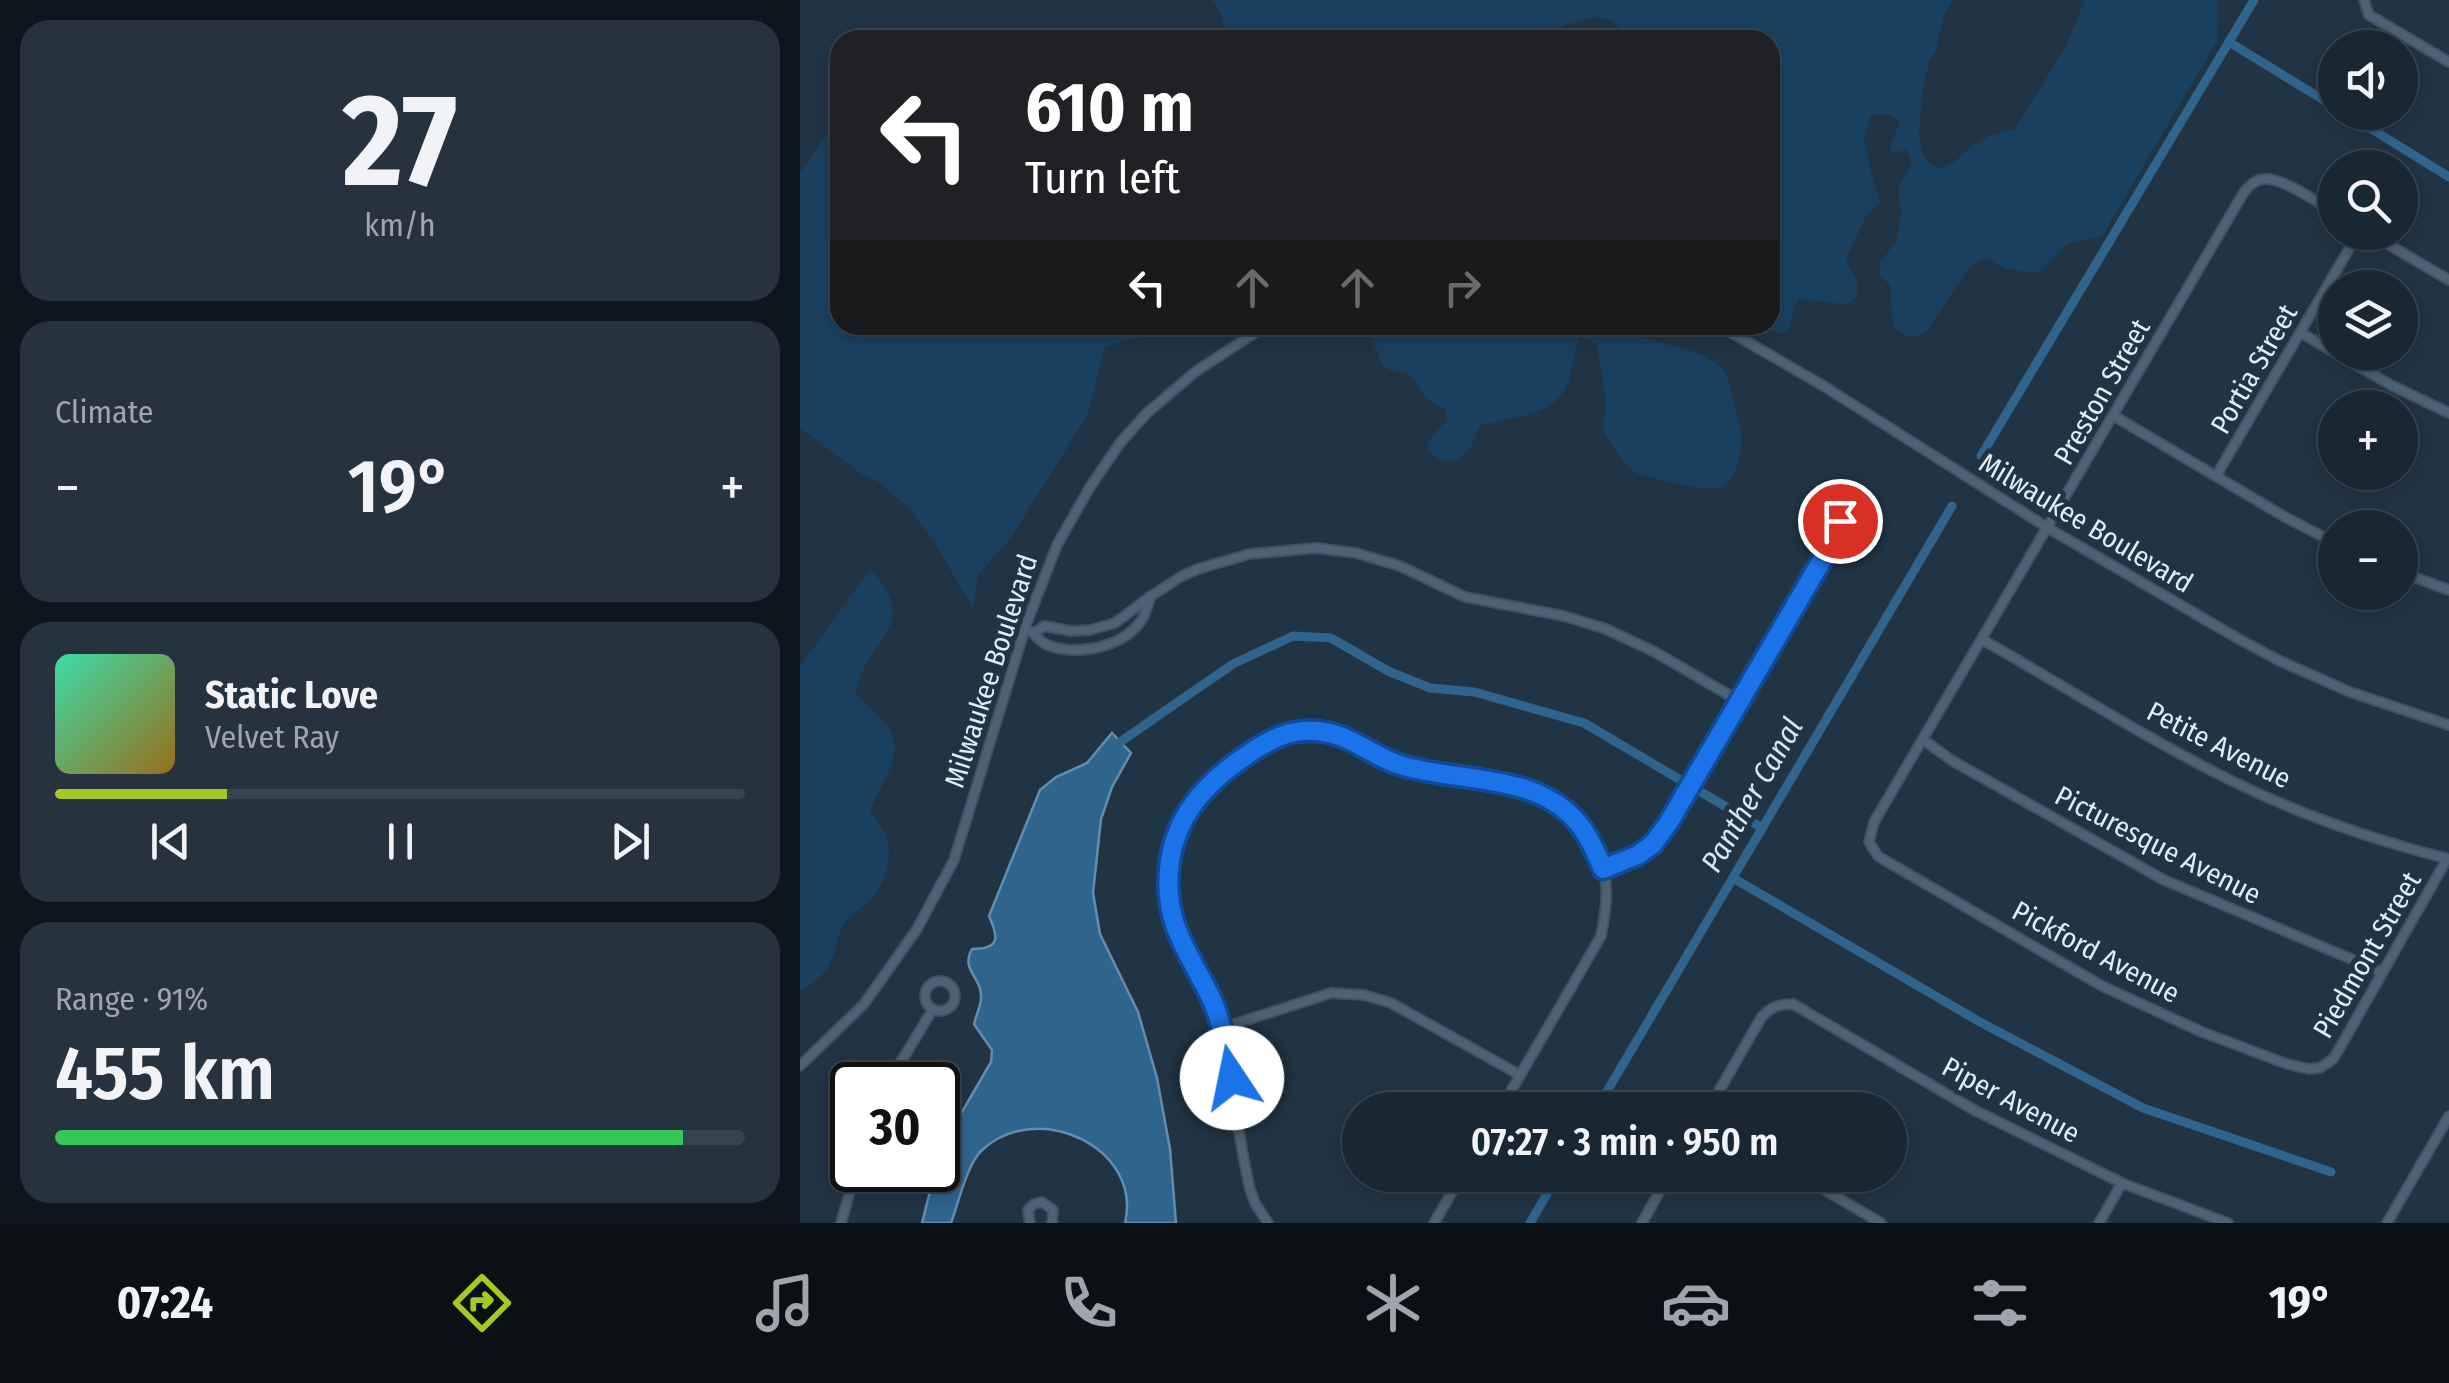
<!DOCTYPE html>
<meta charset="utf-8">
<style>
body{margin:0;font-family:"Fira Sans Condensed",sans-serif;background:#26333f;color:#f1f3f6;height:100vh;display:flex;flex-direction:column;font-size:38px;white-space:nowrap}
*{box-sizing:border-box;margin:0}
p{font-size:32px;color:#9fa5ac}
.icon{flex:none;width:55px;height:55px;fill:none;stroke:currentColor;stroke-width:2;stroke-linecap:round;stroke-linejoin:round}
.map{position:relative;flex:1;overflow:hidden}
.sheet{display:flex;flex-direction:column;gap:20px;padding:20px;background:#0e151c;width:800px}
.sheet>*{flex:none}
.banner{position:absolute;left:30px;top:30px;width:950px;height:305px;border-radius:30px;box-shadow:0 5px 15px #0003,0 0 0 2px #37444e;background:#202124;color:#fff;overflow:hidden}
.controls{position:absolute;left:1518px;top:30px;display:grid;gap:20px}
.controls a{display:grid;place-items:center;width:100px;height:100px;border-radius:50%;background:#192733;box-shadow:0 5px 15px #0003,0 0 0 2px #37444e;font-size:50px}
.speed{position:absolute;left:30px;top:1062px;display:flex;gap:20px;font-size:50px;font-weight:700;text-align:center}
.speed>*{display:grid;place-content:center;width:130px;height:130px;border-radius:50%;background:#192733;box-shadow:0 5px 15px #0003,0 0 0 2px #37444e;line-height:1}
.speed .limit{border:5px solid #111;border-radius:15px;background:#fff;color:#111}
.pin{position:absolute;display:grid;place-items:center;width:85px;height:85px;color:#fff;margin:-42px;border:5px solid #fff;border-radius:50%;box-shadow:0 2px 10px #0007}
.me{position:absolute;width:110px;margin:-55px;rotate:349deg;stroke-linejoin:round;filter:drop-shadow(0 0 8px #0008)}
.turn{display:flex;align-items:center;gap:35px;height:210px;padding:0 30px;font-size:45px}
.turn .icon{width:130px;height:130px;stroke-width:2.5}
.turn b{display:block;font-size:70px;line-height:85px}
.lanes{display:flex;align-items:center;height:95px;padding:0 30px;background:#0003;justify-content:center;gap:50px;direction:ltr}
.lanes .off{opacity:.35}
.big{font-size:75px;font-weight:600;line-height:1.1}
.sheet .card{flex:1;display:flex;flex-direction:column;justify-content:center;gap:15px;min-width:0;padding:0 35px;border-radius:30px;background:#26333f}
.sheet .dial{align-items:center;gap:0}
.dial b{font-size:130px;line-height:1}
.song{display:flex;align-items:center;gap:30px}
.cover{width:120px;height:120px;border-radius:15px;background:linear-gradient(135deg,hsl(160 70% 55%),hsl(40 70% 35%))}
.played{height:10px;border-radius:5px;background:linear-gradient(90deg,#a4c824 25%,#37444e 25%)}
.keys{display:flex;justify-content:space-around;direction:ltr}
.heat{display:flex;justify-content:space-between;align-items:center;font-size:55px;direction:ltr}
.charge{height:15px;border-radius:8px;background:linear-gradient(90deg,#34c759 91%,#37444e 0)}
.trip{position:absolute;left:542px;top:1092px;width:565px;height:100px;border-radius:50px;background:#192733;box-shadow:0 5px 15px #0003,0 0 0 2px #37444e;font-weight:600;line-height:100px;text-align:center}
.dock{display:flex;height:160px;justify-content:space-around;align-items:center;background:#0a1014;color:#9fa5ac}
.dock .icon{width:70px;height:70px}
.dock .active{color:#a4c824}
.dock b{font-size:45px;color:#f1f3f6}
main{display:flex;flex:1;min-height:0}
.map>svg:first-child{display:block}
.green{fill:#19415f}
.water{fill:#2f648d;stroke:#648dad;stroke-width:2.5}
.lines{fill:none;stroke-linecap:round;stroke-linejoin:round}
.canal{stroke:#2f648d;stroke-width:9}
.street-casing{stroke:#40525f;stroke-width:12}
.street{stroke:#4d6274;stroke-width:8}
.route-casing{stroke:#114b97;stroke-width:25}
.route{stroke:#1a73e8;stroke-width:18}
.labels{text-anchor:middle;dominant-baseline:central;stroke-width:10;stroke-linejoin:round;paint-order:stroke}
.street-label{font-size:28px;fill:#e1edf7;stroke:#213444}
.water-label{font-size:30px;font-style:italic;fill:#d8e6f3;stroke:#213444}
</style>
<main>
<section class="sheet">
<div class="card dial"><b>27</b><p>km/h</p></div>
<div class="card"><p>Climate</p>
<div class="heat"><a>−</a><b class="big">19°</b><a>+</a></div>
</div>
<div class="card">
<div class="song"><i class="cover"></i><div><b>Static Love</b><p>Velvet Ray</p></div></div>
<div class="played"></div>
<div class="keys"><svg class="icon" aria-label="previous" viewBox="0 0 24 24"><path d="M18 5L8 12l10 7zM5 5v14"/></svg><svg class="icon" aria-label="pause" viewBox="0 0 24 24"><path d="M8 5v14M16 5v14"/></svg><svg class="icon" aria-label="next" viewBox="0 0 24 24"><path d="M6 5l10 7-10 7zM19 5v14"/></svg></div>
</div>
<div class="card"><p>Range · 91%</p><b class="big">455 km</b><div class="charge"></div></div>
</section>
<div class="map">
<svg width="1649" height="1223" viewBox="0 0 1649 1223">
<rect width="100%" height="100%" fill="#213444"/>
<g class="green">
<path d="M412,0H1152L1143,19L1135,52L1129,61L1122,95L1119,137L1121,150L1127,161L1138,168C1156,166 1160,154 1174,145C1186,136 1201,132 1215,129L1267,44L1285,0H1418L1417,41L1302,236L1267,244L1239,273L1207,269L1186,258L1169,267L1127,331L1111,338L1093,328L1090,285L1078,274L1081,262L1097,239L1101,212L1098,186L1112,163L1106,149L1091,154V143L1100,123L1092,115H1071L1064,138L1073,181L1080,202L1065,218L1046,259C1052,276 1066,285 1052,302L1042,304L999,299L994,308L989,329L980,334L959,325H970V40H823C815,0 773,24 747,32C737,34 733,33 724,40H420C427,22 423,15 412,0Z"/>
<path d="M40,125V325H360L351,334L305,347L288,414L210,539L178,575L173,609L134,541L109,508L79,482L63,475L0,428V173L26,136Z"/>
<path d="M550,325H787C817,333 904,347 922,368C931,378 932,399 936,412C945,440 943,463 925,487L903,488L871,483L839,474L829,469L805,434L803,424L806,402L798,347L790,340L780,337C772,352 774,368 768,383C753,419 711,415 679,426C676,434 674,443 669,450C656,466 638,463 627,448L631,437L647,420L645,410L627,399L608,373L595,372L584,367C573,347 575,331 549,327Z"/>
<path d="M70,569C125,627 64,637 56,693C65,706 81,715 89,729C106,756 79,785 70,811C74,818 80,824 84,831C95,853 86,885 68,902C60,909 45,918 41,929C38,935 37,944 35,951C30,969 17,983 0,990V667Z"/>
</g>
<path class="water" d="M312,733L331,753L312,787L301,819L293,893L300,934L338,1012L357,1078L370,1149L376,1223H325C343,1147 236,1098 181,1151C167,1165 158,1204 151,1223H122L141,1148L191,1062L192,1050L174,1024C176,1015 181,1006 181,998C182,976 160,971 172,949C200,949 199,938 189,916L240,790L256,777L287,763Z"/>
<g class="lines">
<g class="canal">
<path d="M1429,42L1535,107"/>
<path d="M1544,112L1649,177"/>
<path d="M1181,456L1454,0"/>
<path d="M316,750L320,742L433,664L493,636L531,638L588,671L630,688L674,692L784,723L962,828"/>
<path d="M933,878L1180,1022L1343,1108L1531,1172"/>
<path d="M796,1110L1152,506"/>
<path d="M730,1223L758,1175"/>
</g>
<defs>
<g id="street">
<path d="M1564,0L1569,15L1649,62"/>
<path d="M1535,213C1518,203 1484,178 1465,179C1456,179 1450,185 1444,192L1074,822L1069,842L1078,856L1086,861L1302,986L1402,1032L1487,1064L1509,1069L1520,1068L1533,1059L1538,1051L1647,859"/>
<path d="M1567,232L1649,280"/>
<path d="M918,325L1022,385L1248,528L1437,638L1480,661L1550,692L1649,725"/>
<path d="M1501,333L1591,385L1649,413"/>
<path d="M1314,416L1485,517L1535,543"/>
<path d="M1416,476L1559,232"/>
<path d="M1600,572L1649,590"/>
<path d="M231,632C237,637 243,644 250,646C280,656 325,647 343,618C346,612 348,603 351,596"/>
<path d="M234,633L244,626L272,631L290,630L315,623L351,596L382,576L398,569L449,554L516,548L556,553L600,566L665,597L764,616L806,629L855,652L939,701"/>
<path d="M1183,640C1264,686 1344,737 1428,779C1498,814 1573,840 1649,859"/>
<path d="M1124,740L1151,760L1364,880L1582,972"/>
<path d="M803,869L838,855L853,844L869,822L1026,550L1008,508C1021,488 1040,499 1040,520C1040,532 1033,541 1026,550"/>
<circle cx="140" cy="996" r="15"/>
<path d="M422,1028L531,993L564,995L591,1003L720,1075"/>
<path d="M0,1066L64,1004L117,929L154,860L227,622L257,545L290,487L320,443L347,413L395,372L467,325"/>
<path d="M87,1085L133,1009"/>
<path d="M908,1110L961,1018C970,1007 979,1004 993,1004L1174,1110L1322,1183L1428,1223"/>
<path d="M999,1175L1081,1223"/>
<path d="M41,1223L56,1170"/>
<path d="M230,1223L228,1210L234,1204L242,1202L253,1210L252,1223"/>
<path d="M468,1223L455,1203L450,1189C438,1137 433,1084 422,1032C415,998 393,974 381,943C354,881 373,814 424,772C452,749 481,728 519,731C549,733 573,758 602,766C644,777 688,779 729,790C764,803 794,834 804,871C809,892 805,915 801,936L700,1110"/>
<path d="M634,1223L662,1175"/>
<path d="M842,1223L869,1175"/>
<path d="M1299,1223L1322,1183"/>
<path d="M1587,1223L1649,1116"/>
</g>
</defs>
<use href="#street" class="street-casing"/>
<use href="#street" class="street"/>
</g>
<g class="lines">
<defs>
<path id="route" d="M432,1078C426,1051 423,1023 411,998C389,952 364,925 369,870C373,818 405,783 447,755C471,738 494,727 524,732C552,736 574,757 600,765C658,783 736,772 778,823C789,836 796,853 803,869L838,855L853,844L869,822L1036,536L1040,521"/>
</defs>
<use href="#route" class="route-casing"/>
<use href="#route" class="route"/>
</g>
<g class="labels">
<g class="street-label">
<text transform="translate(1454 369) rotate(-60)">Portia Street</text>
<text transform="translate(1302 392) rotate(-60)">Preston Street</text>
<text transform="translate(1286 523) rotate(31)">Milwaukee Boulevard</text>
<text transform="translate(191 671) rotate(-72)">Milwaukee Boulevard</text>
<text transform="translate(1419 745) rotate(27)">Petite Avenue</text>
<text transform="translate(1358 845) rotate(27)">Picturesque Avenue</text>
<text transform="translate(1296 952) rotate(28)">Pickford Avenue</text>
<text transform="translate(1567 955) rotate(-60)">Piedmont Street</text>
<text transform="translate(1211 1100) rotate(28)">Piper Avenue</text>
</g>
<g class="water-label">
<text transform="translate(952 795) rotate(-60)">Panther Canal</text>
</g>
</g>
</svg>
<div class="controls">
<a><svg class="icon" aria-label="sound" viewBox="0 0 24 24"><path d="M4 9h4l5-4v14l-5-4H4zM17 9q2 3 0 6"/></svg></a>
<a><svg class="icon" aria-label="search" viewBox="0 0 24 24"><circle cx="10" cy="10" r="6"/><path d="M15 15l6 6"/></svg></a>
<a><svg class="icon" aria-label="layers" viewBox="0 0 24 24"><path d="M12 4l9 5-9 5-9-5zM3 14l9 5 9-5"/></svg></a>
<a>+</a>
<a>−</a>
</div>
<div class="speed"><div class="limit">30</div></div>
<div class="pin" style="left:1040px;top:521px;background:#d93025"><svg class="icon" aria-label="arrive" viewBox="0 0 24 24"><path d="M6 21V4h12l-3 4 3 4H6"/></svg></div>
<svg class="me" style="left:432px;top:1078px" viewBox="-20 -20 40 40"><circle r="19" fill="#fff"/><path d="M0-13L10 11 0 6-10 11z" fill="#1a73e8"/></svg>
<div class="trip">07:27 · 3 min · 950 m</div>
<div class="banner">
<div class="turn"><svg class="icon" aria-label="left" viewBox="0 0 24 24"><path d="M17 20v-9H6M10 6l-5 5 5 5"/></svg><div><b>610 m</b>Turn left</div></div>
<div class="lanes"><svg class="icon" aria-label="left" viewBox="0 0 24 24"><path d="M17 20v-9H6M10 6l-5 5 5 5"/></svg><svg class="icon off" aria-label="ahead" viewBox="0 0 24 24"><path d="M12 20V5M6 11l6-6 6 6"/></svg><svg class="icon off" aria-label="ahead" viewBox="0 0 24 24"><path d="M12 20V5M6 11l6-6 6 6"/></svg><svg class="icon off" aria-label="right" viewBox="0 0 24 24"><path d="M7 20v-9h11M14 6l5 5-5 5"/></svg></div>
</div>
</div>
</main>
<nav class="dock">
<b>07:24</b>
<svg class="icon active" aria-label="directions" viewBox="0 0 24 24"><path d="M12 3l9 9-9 9-9-9zM9 14v-3h6M13 9l2 2-2 2"/></svg>
<svg class="icon" aria-label="music" viewBox="0 0 24 24"><path d="M9 18V5l10-2v13"/><circle cx="6" cy="18" r="3"/><circle cx="16" cy="16" r="3"/></svg>
<svg class="icon" aria-label="phone" viewBox="0 0 24 24"><path d="M5 4h4l2 5-3 2q2 4 5 5l2-3 5 2v4C11 20 4 13 5 4z"/></svg>
<svg class="icon" aria-label="climate" viewBox="0 0 24 24"><path d="M12 3v18M4 7l16 10M4 17L20 7"/></svg>
<svg class="icon" aria-label="car" viewBox="0 0 24 24"><path d="M5 17H2v-5l4-1 3-4h7l3 4 3 1v5h-3M9 17h6M6 11h13"/><circle cx="7" cy="17" r="2"/><circle cx="17" cy="17" r="2"/></svg>
<svg class="icon" aria-label="filters" viewBox="0 0 24 24"><path d="M4 7h16M4 17h16"/><circle cx="9" cy="7" r="2"/><circle cx="15" cy="17" r="2"/></svg>
<b>19°</b>
</nav>
